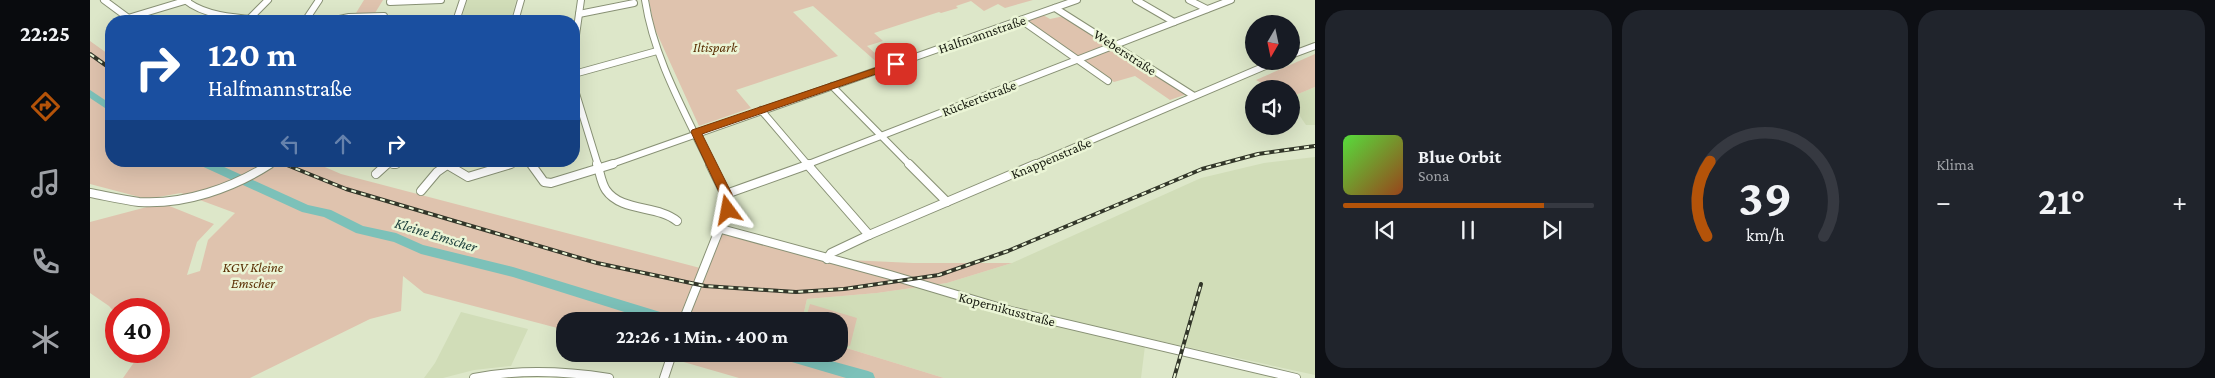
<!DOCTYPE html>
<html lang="de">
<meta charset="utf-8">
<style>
body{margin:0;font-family:"Crimson Pro",serif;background:#20242c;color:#f1f3f6;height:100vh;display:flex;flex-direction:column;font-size:19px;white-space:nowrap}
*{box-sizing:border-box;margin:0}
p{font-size:16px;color:#9ea1a6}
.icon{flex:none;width:28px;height:28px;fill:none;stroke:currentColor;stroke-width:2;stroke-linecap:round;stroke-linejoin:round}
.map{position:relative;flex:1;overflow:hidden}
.drawer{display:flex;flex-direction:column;gap:10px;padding:10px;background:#0d0f14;width:900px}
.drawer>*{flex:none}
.guide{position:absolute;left:15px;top:15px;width:475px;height:152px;border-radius:20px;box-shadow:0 5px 20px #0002;background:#1a4fa0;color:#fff;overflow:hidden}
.needle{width:32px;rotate:189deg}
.buttons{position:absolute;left:1155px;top:15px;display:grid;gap:10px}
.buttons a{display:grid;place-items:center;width:55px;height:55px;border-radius:50%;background:#171b24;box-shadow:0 5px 20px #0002;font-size:25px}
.speed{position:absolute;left:15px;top:298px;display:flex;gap:10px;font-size:25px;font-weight:700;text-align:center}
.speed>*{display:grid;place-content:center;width:65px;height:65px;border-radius:50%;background:#171b24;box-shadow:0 5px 20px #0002;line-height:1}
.speed .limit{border:8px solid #d22;background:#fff;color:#111}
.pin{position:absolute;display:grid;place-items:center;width:42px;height:42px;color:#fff;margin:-21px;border-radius:10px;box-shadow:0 2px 8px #0006}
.me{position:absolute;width:55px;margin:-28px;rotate:347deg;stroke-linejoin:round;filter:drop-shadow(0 0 4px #0008)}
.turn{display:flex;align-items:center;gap:18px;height:105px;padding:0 20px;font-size:22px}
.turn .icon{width:65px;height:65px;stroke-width:2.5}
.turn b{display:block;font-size:35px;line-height:42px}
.lanes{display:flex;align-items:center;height:48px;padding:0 20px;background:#0003;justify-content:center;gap:25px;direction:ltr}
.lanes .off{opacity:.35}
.big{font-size:38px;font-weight:700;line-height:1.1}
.drawer .tile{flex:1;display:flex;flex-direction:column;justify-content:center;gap:8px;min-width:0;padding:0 18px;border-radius:20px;background:#20242c}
.drawer .dial{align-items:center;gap:0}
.dial svg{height:130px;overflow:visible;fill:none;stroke:#363941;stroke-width:7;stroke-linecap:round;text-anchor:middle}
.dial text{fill:#f1f3f6;stroke:none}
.song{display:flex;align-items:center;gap:15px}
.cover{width:60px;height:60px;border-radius:8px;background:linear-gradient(135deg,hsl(110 70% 55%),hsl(20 70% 35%))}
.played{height:5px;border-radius:2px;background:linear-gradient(90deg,#b45309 80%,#363941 80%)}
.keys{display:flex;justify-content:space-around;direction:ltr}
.heat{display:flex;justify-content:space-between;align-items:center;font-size:28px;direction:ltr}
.drawer .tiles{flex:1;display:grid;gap:10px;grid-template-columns:repeat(3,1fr)}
.trip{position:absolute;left:466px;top:312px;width:292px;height:50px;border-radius:20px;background:#171b24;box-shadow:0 5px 20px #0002;font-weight:700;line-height:50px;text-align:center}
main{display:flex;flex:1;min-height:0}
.tab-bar{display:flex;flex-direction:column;width:90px;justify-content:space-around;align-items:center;background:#090b0e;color:#9ea1a6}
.tab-bar .icon{width:35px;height:35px}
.tab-bar .active{color:#b45309}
.tab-bar b{font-size:22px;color:#f1f3f6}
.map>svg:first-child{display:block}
.built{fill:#d1ddb8}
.green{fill:#dfc3ae}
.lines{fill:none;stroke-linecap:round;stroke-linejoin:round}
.river{fill:#7cc1b9;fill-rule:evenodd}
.minor-far1-casing{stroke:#889175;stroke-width:8}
.minor-casing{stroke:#889175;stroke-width:10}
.minor-far1{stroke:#fff;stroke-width:6}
.minor{stroke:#fff;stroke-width:8}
.rail-casing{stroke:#323629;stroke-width:4}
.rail{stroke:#ebf5d6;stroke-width:2;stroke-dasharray:5;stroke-linecap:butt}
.route{fill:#b45309;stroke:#753606}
.labels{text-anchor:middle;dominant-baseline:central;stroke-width:5;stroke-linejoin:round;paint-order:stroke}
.street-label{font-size:14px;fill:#171b10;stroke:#ebf5d6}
.park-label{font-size:14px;font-style:italic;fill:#5b3005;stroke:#ebf5d6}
.water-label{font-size:15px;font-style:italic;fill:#1b3d3a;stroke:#ebf5d6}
</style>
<main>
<nav class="tab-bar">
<b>22:25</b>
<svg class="icon active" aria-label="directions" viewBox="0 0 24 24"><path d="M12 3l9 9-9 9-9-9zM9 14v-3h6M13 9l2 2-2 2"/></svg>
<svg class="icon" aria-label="music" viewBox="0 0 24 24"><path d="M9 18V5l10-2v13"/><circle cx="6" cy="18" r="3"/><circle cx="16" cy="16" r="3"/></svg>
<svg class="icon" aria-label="phone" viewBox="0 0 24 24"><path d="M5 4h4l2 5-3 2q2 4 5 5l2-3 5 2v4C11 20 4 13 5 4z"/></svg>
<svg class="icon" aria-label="climate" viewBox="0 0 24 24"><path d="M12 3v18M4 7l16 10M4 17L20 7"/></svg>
</nav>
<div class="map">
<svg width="1225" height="378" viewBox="0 0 1225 378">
<rect width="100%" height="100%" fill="#dde7c9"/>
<g class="built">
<path d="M377,0H426L421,21H371Z"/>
<path d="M1225,87V125H1216L1201,103V97Z"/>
<path d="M1225,157V375L1056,338L1051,378H854L750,346V321H712L717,299L787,293L857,283L922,263L1111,178L1174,163Z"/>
<path d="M371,312L438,329L421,366L384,370L353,378H334L345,363Z"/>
</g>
<g class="green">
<path d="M274,0H293L285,13H266Z"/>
<path d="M559,0H943L915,8L908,4L894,11L881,1L866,6L868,8L851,13L849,12L784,33L793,41L777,46L796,63L790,65L723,6L703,12L748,56L646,90L661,108L609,126L564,27Z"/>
<path d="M953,15L960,19L974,16L1097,94L1080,100L1045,76L1024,82L936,20Z"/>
<path d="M0,41L21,56V161H221L251,174L614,269L631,229L737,259L823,263H922L857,283L787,293L717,299L712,321H475V330L334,293L313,276L311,311L280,319L160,378H33L52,351H69V309H26V314L19,306L0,293V222L72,203L124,224L107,242L97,275L110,271L118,240L145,213L91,193L57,199L0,184Z"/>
<path d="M1225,54V87L1201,97V89H1182L1166,80Z"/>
<path d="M720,304L767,318L760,346L750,343V321H715Z"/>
<path d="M750,346L854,378H649L566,354H750Z"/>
</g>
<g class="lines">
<g class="river">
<path d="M0,90L21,104V112L0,98Z"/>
<path d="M106,161H121L218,205L241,210L273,226L306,233L333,245L423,267L580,315L585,317L587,321H563L423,277L331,254L304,242L266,233L234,217L212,212L107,164Z"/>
<path d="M688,354H716L778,371L783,373L785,378H756L695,360L690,358Z"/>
</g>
<defs>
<g id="minor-far1">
<path d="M14,0L41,20"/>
<path d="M95,0C118,19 157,18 186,21"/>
<path d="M555,0C564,59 595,112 620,165"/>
<path d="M1046,0L1084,22"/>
<path d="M1099,0L1117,9"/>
<path d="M300,2L351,0"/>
<path d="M965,8L1104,96"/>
<path d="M489,14L544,3"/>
<path d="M38,18L98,0"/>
<path d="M159,19L178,0"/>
<path d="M931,20L1018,81"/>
<path d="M215,21L229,0"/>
<path d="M240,21L259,17L294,16"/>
<path d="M366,21L373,0"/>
<path d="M425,21L431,0"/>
<path d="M484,49L491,0"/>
<path d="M1201,55L1225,46"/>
<path d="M484,74L567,51"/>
<path d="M742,86L820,165"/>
<path d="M484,87L508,165"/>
<path d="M671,110L718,165"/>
<path d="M351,161L358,165"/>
<path d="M437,161L442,165"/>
<path d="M178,165L184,161"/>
<path d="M296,165L311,161"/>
<path d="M417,165L430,161"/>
<path d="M519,165L987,0"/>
<path d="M716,165L1141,0"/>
<path d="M943,165L1187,61"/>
</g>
<g id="minor">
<path d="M303,164H306"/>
<path d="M356,164L378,177L421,164"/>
<path d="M441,164L454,182L461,183L523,164"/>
<path d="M507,164C510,172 511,183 516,190C531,212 568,205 587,221"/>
<path d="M717,164L779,235"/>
<path d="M819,164L857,202"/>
<path d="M286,174L297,164"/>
<path d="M331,191L347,172L357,165"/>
<path d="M0,193C16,196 33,200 49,202C94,205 143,188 180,164"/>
<path d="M636,194L720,164"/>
<path d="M631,229L800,275L921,311L1206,378"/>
<path d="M737,259L741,253L779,235L946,164"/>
<path d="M593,321L637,210L638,201L620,164"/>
<path d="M384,378C429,369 474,371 519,378"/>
<path d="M574,378L582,354"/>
</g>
</defs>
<use href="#minor-far1" class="minor-far1-casing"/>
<use href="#minor" class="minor-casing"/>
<use href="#minor-far1" class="minor-far1"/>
<use href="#minor" class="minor"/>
<defs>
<g id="rail">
<path d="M0,54L21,69"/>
<path d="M187,161L256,189L507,263L615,286L706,292L754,289L849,275L918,251L1112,169L1168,154L1225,146"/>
<path d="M1084,378L1111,284"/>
</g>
</defs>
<use href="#rail" class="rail-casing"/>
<use href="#rail" class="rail"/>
</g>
<path class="route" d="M806,61L810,64L809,66L612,134L642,194L643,210L638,215L633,213L630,194L601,132L602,130Z"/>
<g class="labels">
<g class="street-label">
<text transform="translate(892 34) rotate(-19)">Halfmannstraße</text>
<text transform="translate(1035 52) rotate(33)">Weberstraße</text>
<text transform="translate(889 98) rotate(-21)">Rückertstraße</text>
<text transform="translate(961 158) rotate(-23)">Knappenstraße</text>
<text transform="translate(917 309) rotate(15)">Kopernikusstraße</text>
</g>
<g class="park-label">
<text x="625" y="47">Iltispark</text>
<text x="163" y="267">KGV Kleine<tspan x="163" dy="16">Emscher</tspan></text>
</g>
<g class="water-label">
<text transform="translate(346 235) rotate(17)">Kleine Emscher</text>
</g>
</g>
</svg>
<div class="buttons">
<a><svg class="needle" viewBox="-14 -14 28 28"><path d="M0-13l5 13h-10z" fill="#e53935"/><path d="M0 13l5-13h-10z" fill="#9ea1a6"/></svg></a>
<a><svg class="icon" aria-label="sound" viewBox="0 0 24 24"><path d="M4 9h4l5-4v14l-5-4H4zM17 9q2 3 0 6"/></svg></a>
</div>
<div class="speed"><div class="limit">40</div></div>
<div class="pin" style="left:806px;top:64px;background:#d93025"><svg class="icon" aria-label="arrive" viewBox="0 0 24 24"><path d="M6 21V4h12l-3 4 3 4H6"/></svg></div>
<svg class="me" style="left:638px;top:210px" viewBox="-20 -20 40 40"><path d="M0-17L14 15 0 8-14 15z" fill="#b45309" stroke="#fff" stroke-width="4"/></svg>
<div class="trip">22:26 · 1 Min. · 400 m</div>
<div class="guide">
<div class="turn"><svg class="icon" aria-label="right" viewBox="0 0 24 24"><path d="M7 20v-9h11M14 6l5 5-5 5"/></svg><div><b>120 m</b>Halfmannstraße</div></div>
<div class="lanes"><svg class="icon off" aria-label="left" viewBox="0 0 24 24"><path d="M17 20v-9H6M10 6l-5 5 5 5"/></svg><svg class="icon off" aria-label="ahead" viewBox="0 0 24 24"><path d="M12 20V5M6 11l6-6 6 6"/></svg><svg class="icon" aria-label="right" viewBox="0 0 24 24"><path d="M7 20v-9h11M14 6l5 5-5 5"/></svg></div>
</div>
</div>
<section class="drawer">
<div class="tiles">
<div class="tile">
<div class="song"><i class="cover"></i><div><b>Blue Orbit</b><p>Sona</p></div></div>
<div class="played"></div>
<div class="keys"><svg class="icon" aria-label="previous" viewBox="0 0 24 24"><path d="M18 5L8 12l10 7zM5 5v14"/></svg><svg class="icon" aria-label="pause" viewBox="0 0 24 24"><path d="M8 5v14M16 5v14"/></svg><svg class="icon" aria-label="next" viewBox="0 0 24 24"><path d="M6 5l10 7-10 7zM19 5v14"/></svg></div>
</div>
<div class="tile dial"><svg viewBox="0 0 100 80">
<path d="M14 69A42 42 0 1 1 86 69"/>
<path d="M14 69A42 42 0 0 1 16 23" stroke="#b45309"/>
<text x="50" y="56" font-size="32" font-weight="700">39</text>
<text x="50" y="72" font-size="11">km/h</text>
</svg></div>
<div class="tile"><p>Klima</p>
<div class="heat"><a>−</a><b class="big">21°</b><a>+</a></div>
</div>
</div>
</section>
</main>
